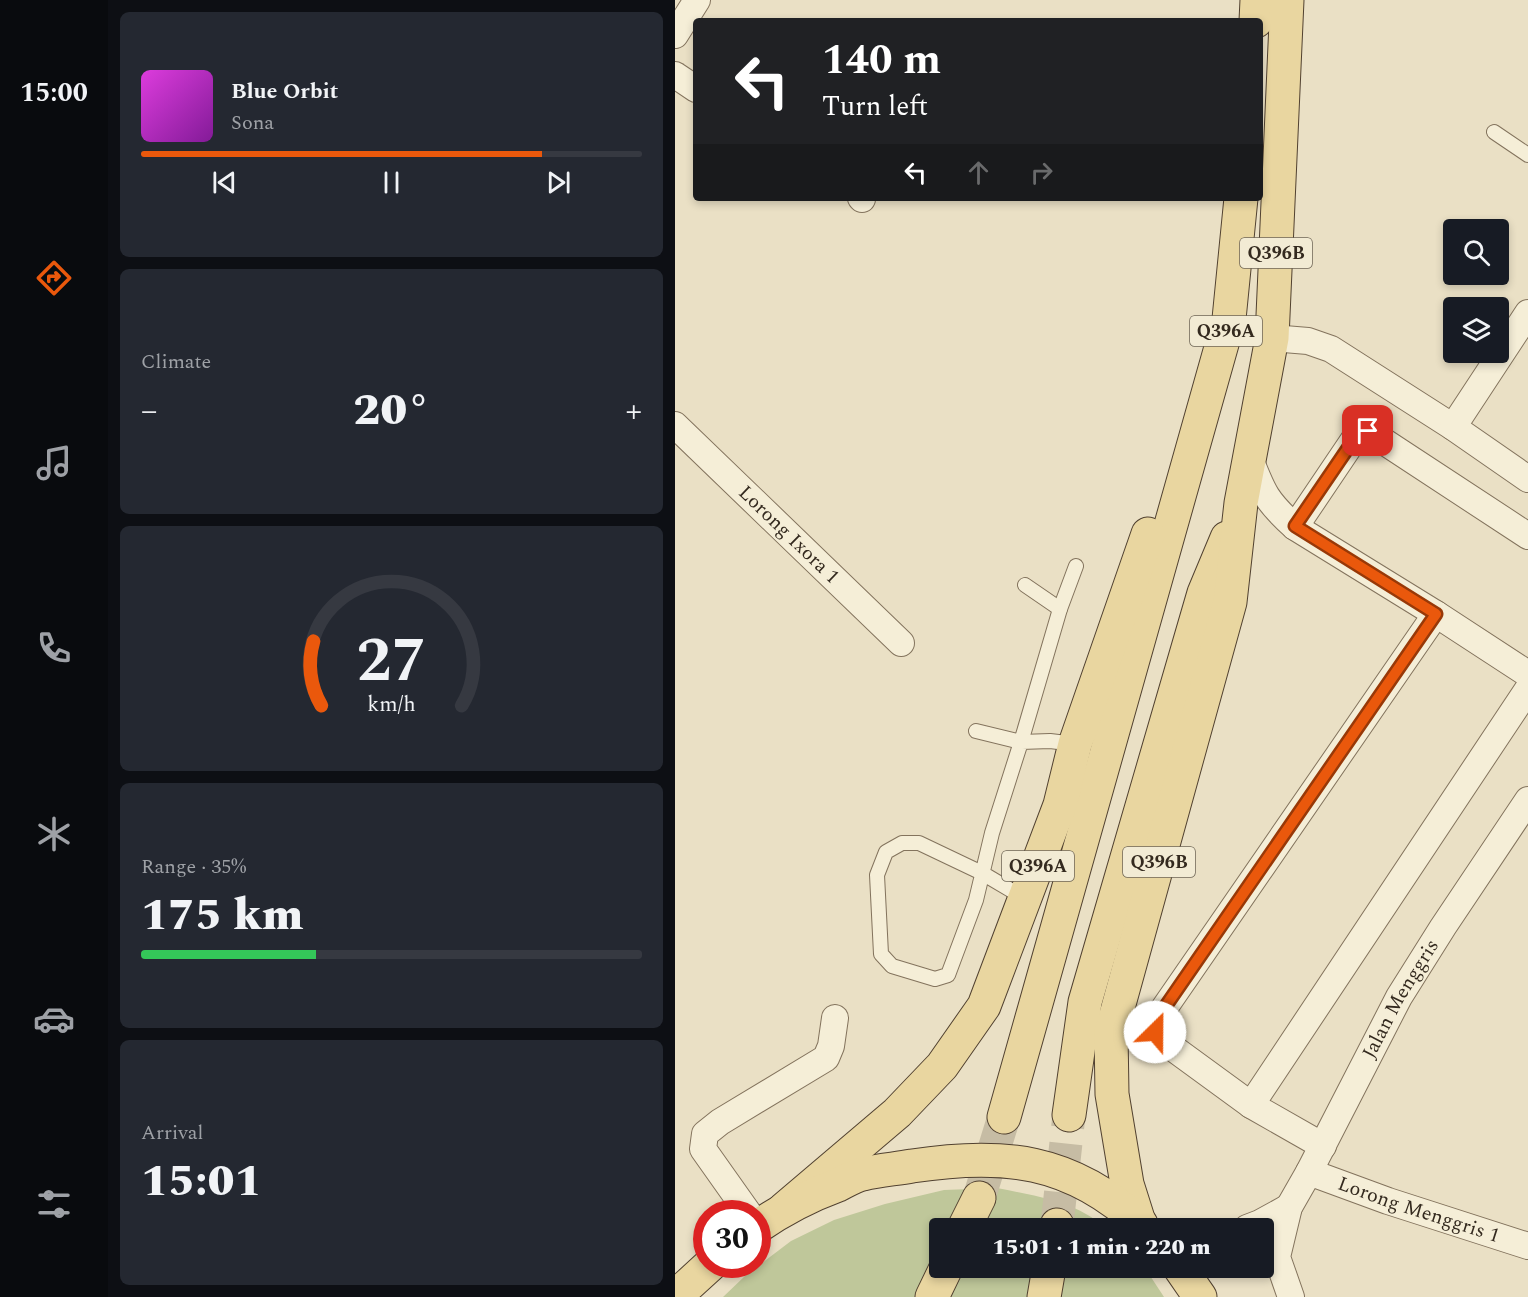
<!DOCTYPE html>
<meta charset="utf-8">
<style>
body{margin:0;font-family:Spectral,serif;background:#242831;color:#f1f3f6;height:100vh;display:flex;flex-direction:column;font-size:22px;white-space:nowrap}
*{box-sizing:border-box;margin:0}
p{font-size:20px;color:#9ea1a6}
.icon{flex:none;width:33px;height:33px;fill:none;stroke:currentColor;stroke-width:2;stroke-linecap:round;stroke-linejoin:round}
.map{position:relative;flex:1;overflow:hidden}
.drawer{display:flex;flex-direction:column;gap:12px;padding:12px;background:#0d0f14;width:567px}
.drawer>*{flex:none}
.banner{position:absolute;left:18px;top:18px;width:570px;height:183px;border-radius:6px;box-shadow:0 3px 9px #0003;background:#202124;color:#fff;overflow:hidden}
.tools{position:absolute;left:768px;top:219px;display:grid;gap:12px}
.tools a{display:grid;place-items:center;width:66px;height:66px;border-radius:6px;background:#171b24;box-shadow:0 3px 9px #0003;font-size:30px}
.speed{position:absolute;left:18px;top:1200px;display:flex;gap:12px;font-size:30px;font-weight:700;text-align:center}
.speed>*{display:grid;place-content:center;width:78px;height:78px;border-radius:50%;background:#171b24;box-shadow:0 3px 9px #0003;line-height:1}
.speed .limit{border:9px solid #d22;background:#fff;color:#111}
.pin{position:absolute;display:grid;place-items:center;width:51px;height:51px;color:#fff;margin:-26px;border-radius:12px;box-shadow:0 3px 9px #0006}
.me{position:absolute;width:66px;margin:-33px;rotate:23deg;stroke-linejoin:round;filter:drop-shadow(0 0 4px #0008)}
.turn{display:flex;align-items:center;gap:21px;height:126px;padding:0 30px;font-size:27px}
.turn .icon{width:78px;height:78px;stroke-width:2.5}
.turn b{display:block;font-size:42px;line-height:51px}
.lanes{display:flex;align-items:center;height:57px;padding:0 30px;background:#0003;justify-content:center;gap:30px;direction:ltr}
.lanes .off{opacity:.35}
.big{font-size:45px;font-weight:800;line-height:1.1}
.drawer .tile{flex:1;display:flex;flex-direction:column;justify-content:center;gap:9px;min-width:0;padding:0 21px;border-radius:9px;background:#242831}
.drawer .dial{align-items:center;gap:0}
.dial svg{height:156px;overflow:visible;fill:none;stroke:#363941;stroke-width:7;stroke-linecap:round;text-anchor:middle}
.dial text{fill:#f1f3f6;stroke:none}
.song{display:flex;align-items:center;gap:18px}
.cover{width:72px;height:72px;border-radius:9px;background:linear-gradient(135deg,hsl(300 70% 55%),hsl(290 70% 35%))}
.played{height:6px;border-radius:3px;background:linear-gradient(90deg,#ea580c 80%,#363941 80%)}
.keys{display:flex;justify-content:space-around;direction:ltr}
.heat{display:flex;justify-content:space-between;align-items:center;font-size:33px;direction:ltr}
.charge{height:9px;border-radius:4px;background:linear-gradient(90deg,#34c759 35%,#363941 0)}
.trip{position:absolute;left:254px;top:1218px;width:345px;height:60px;border-radius:6px;background:#171b24;box-shadow:0 3px 9px #0003;font-weight:800;line-height:60px;text-align:center}
main{display:flex;flex:1;min-height:0}
.tabs{display:flex;flex-direction:column;width:108px;justify-content:space-around;align-items:center;background:#090b0e;color:#9ea1a6}
.tabs .icon{width:42px;height:42px}
.tabs .active{color:#ea580c}
.tabs b{font-size:27px;color:#f1f3f6}
.map>svg:first-child{display:block}
.green{fill:#bfc79a}
.lines{fill:none;stroke-linecap:round;stroke-linejoin:round}
.primary-tunnel{stroke:#c6bca4;stroke-width:33;stroke-dasharray:33 16;stroke-linecap:butt}
.lane-casing{stroke:#83735d;stroke-width:16}
.street-casing{stroke:#83735d;stroke-width:28}
.primary-casing{stroke:#514130;stroke-width:35}
.lane{stroke:#f5eed7;stroke-width:14}
.street{stroke:#f5eed7;stroke-width:26}
.primary{stroke:#e9d6a0;stroke-width:33}
.route-casing{stroke:#983908;stroke-width:15}
.route{stroke:#ea580c;stroke-width:10}
.labels{text-anchor:middle;dominant-baseline:central;stroke-width:6;stroke-linejoin:round;paint-order:stroke}
.shield{fill:#f2ebd4;stroke:#6d6455;stroke-width:1.5}
.shield-label{font-size:18px;font-weight:bold;fill:#342a1f}
.street-label{font-size:20px;fill:#342a1f;stroke:#f2ebd4}
</style>
<main>
<nav class="tabs">
<b>15:00</b>
<svg class="icon active" aria-label="directions" viewBox="0 0 24 24"><path d="M12 3l9 9-9 9-9-9zM9 14v-3h6M13 9l2 2-2 2"/></svg>
<svg class="icon" aria-label="music" viewBox="0 0 24 24"><path d="M9 18V5l10-2v13"/><circle cx="6" cy="18" r="3"/><circle cx="16" cy="16" r="3"/></svg>
<svg class="icon" aria-label="phone" viewBox="0 0 24 24"><path d="M5 4h4l2 5-3 2q2 4 5 5l2-3 5 2v4C11 20 4 13 5 4z"/></svg>
<svg class="icon" aria-label="climate" viewBox="0 0 24 24"><path d="M12 3v18M4 7l16 10M4 17L20 7"/></svg>
<svg class="icon" aria-label="car" viewBox="0 0 24 24"><path d="M5 17H2v-5l4-1 3-4h7l3 4 3 1v5h-3M9 17h6M6 11h13"/><circle cx="7" cy="17" r="2"/><circle cx="17" cy="17" r="2"/></svg>
<svg class="icon" aria-label="filters" viewBox="0 0 24 24"><path d="M4 7h16M4 17h16"/><circle cx="9" cy="7" r="2"/><circle cx="15" cy="17" r="2"/></svg>
</nav>
<section class="drawer">
<div class="tile">
<div class="song"><i class="cover"></i><div><b>Blue Orbit</b><p>Sona</p></div></div>
<div class="played"></div>
<div class="keys"><svg class="icon" aria-label="previous" viewBox="0 0 24 24"><path d="M18 5L8 12l10 7zM5 5v14"/></svg><svg class="icon" aria-label="pause" viewBox="0 0 24 24"><path d="M8 5v14M16 5v14"/></svg><svg class="icon" aria-label="next" viewBox="0 0 24 24"><path d="M6 5l10 7-10 7zM19 5v14"/></svg></div>
</div>
<div class="tile"><p>Climate</p>
<div class="heat"><a>−</a><b class="big">20°</b><a>+</a></div>
</div>
<div class="tile dial"><svg viewBox="0 0 100 80">
<path d="M14 69A42 42 0 1 1 86 69"/>
<path d="M14 69A42 42 0 0 1 10 36" stroke="#ea580c"/>
<text x="50" y="56" font-size="32" font-weight="700">27</text>
<text x="50" y="72" font-size="11">km/h</text>
</svg></div>
<div class="tile"><p>Range · 35%</p><b class="big">175 km</b><div class="charge"></div></div>
<div class="tile"><p>Arrival</p><b class="big">15:01</b></div>
</section>
<div class="map">
<svg width="853" height="1297" viewBox="0 0 853 1297">
<rect width="100%" height="100%" fill="#eae0c5"/>
<path class="green" d="M322,1188C361,1196 400,1201 431,1228H264V1268H470L489,1297H48L70,1276L116,1241L159,1220L210,1204L269,1190Z"/>
<g class="lines">
<g class="primary-tunnel">
<path d="M304,1198L329,1117"/>
<path d="M382,1225L394,1115"/>
</g>
<defs>
<g id="lane">
<path d="M819,132L853,155"/>
<path d="M350,585L385,609"/>
<path d="M301,731L346,742L385,609L401,566"/>
<path d="M351,899L307,873L244,843H227L211,852L202,875L206,954L217,966L260,979L273,975L301,900L317,833L346,742L375,741L400,744"/>
</g>
<g id="street">
<path d="M0,35L22,0"/>
<path d="M0,75L21,89"/>
<path d="M186,198L187,199"/>
<path d="M597,338L633,341L656,349L778,427L853,479"/>
<path id="s1" d="M0,425L226,643"/>
<path d="M778,427L853,313"/>
<path d="M575,459C588,493 592,502 620,527L761,614L853,674"/>
<path d="M620,527L684,432L693,431L853,536"/>
<path d="M576,1105L853,689"/>
<path d="M648,1146L576,1105L487,1040L480,1032L479,1023L761,614"/>
<path id="s2" d="M634,1172L713,1201L853,1246"/>
<path d="M74,1214L28,1149L30,1134L45,1122L151,1058L156,1046L160,1018"/>
<path d="M572,1228L585,1223L614,1207"/>
<path id="s3" d="M616,1297L602,1257L614,1207L634,1172L724,997L768,927L853,800"/>
</g>
<g id="primary">
<path d="M581,21L582,0"/>
<path d="M394,1115L410,1002L529,593L552,538"/>
<path d="M329,1117L554,319L566,198"/>
<path d="M109,1209L222,1113L267,1066L309,1006L385,805L400,744L473,534"/>
<path d="M464,1222L452,1184L437,1094L436,1033L555,602L566,503L597,338L612,0"/>
<path d="M82,1227C108,1209 133,1196 163,1185C171,1181 179,1176 188,1174C204,1170 221,1169 237,1166C328,1152 396,1159 466,1224"/>
<path d="M289,1228L304,1198"/>
<path d="M381,1228L382,1225"/>
<path d="M505,1268L525,1297"/>
<path d="M0,1297L36,1264"/>
<path d="M257,1297L271,1268"/>
<path d="M369,1297L374,1268"/>
</g>
</defs>
<use href="#lane" class="lane-casing"/>
<use href="#street" class="street-casing"/>
<use href="#primary" class="primary-casing"/>
<use href="#lane" class="lane"/>
<use href="#street" class="street"/>
<use href="#primary" class="primary"/>
</g>
<g class="lines">
<defs>
<path id="route" d="M480,1032L479,1023L761,614L620,526L684,432L693,431"/>
</defs>
<use href="#route" class="route-casing"/>
<use href="#route" class="route"/>
</g>
<g class="labels">
<g class="shield">
<rect x="565" y="238" width="72" height="30" rx="4.5"/>
<rect x="515" y="316" width="72" height="30" rx="4.5"/>
<rect x="448" y="847" width="72" height="30" rx="4.5"/>
<rect x="327" y="851" width="72" height="30" rx="4.5"/>
</g>
<g class="shield-label">
<text x="601" y="253">Q396B</text>
<text x="551" y="331">Q396A</text>
<text x="484" y="862">Q396B</text>
<text x="363" y="866">Q396A</text>
</g>
<g class="street-label">
<text stroke="none"><textPath href="#s1" startOffset="158">Lorong Ixora 1</textPath></text>
<text stroke="none"><textPath href="#s3" startOffset="330">Jalan Menggris</textPath></text>
<text stroke="none"><textPath href="#s2" startOffset="116">Lorong Menggris 1</textPath></text>
</g>
</g>
</svg>
<div class="tools">
<a><svg class="icon" aria-label="search" viewBox="0 0 24 24"><circle cx="10" cy="10" r="6"/><path d="M15 15l6 6"/></svg></a>
<a><svg class="icon" aria-label="layers" viewBox="0 0 24 24"><path d="M12 4l9 5-9 5-9-5zM3 14l9 5 9-5"/></svg></a>
</div>
<div class="speed"><div class="limit">30</div></div>
<div class="pin" style="left:693px;top:431px;background:#d93025"><svg class="icon" aria-label="arrive" viewBox="0 0 24 24"><path d="M6 21V4h12l-3 4 3 4H6"/></svg></div>
<svg class="me" style="left:480px;top:1032px" viewBox="-20 -20 40 40"><circle r="19" fill="#fff"/><path d="M0-13L10 11 0 6-10 11z" fill="#ea580c"/></svg>
<div class="trip">15:01 · 1 min · 220 m</div>
<div class="banner">
<div class="turn"><svg class="icon" aria-label="left" viewBox="0 0 24 24"><path d="M17 20v-9H6M10 6l-5 5 5 5"/></svg><div><b>140 m</b>Turn left</div></div>
<div class="lanes"><svg class="icon" aria-label="left" viewBox="0 0 24 24"><path d="M17 20v-9H6M10 6l-5 5 5 5"/></svg><svg class="icon off" aria-label="ahead" viewBox="0 0 24 24"><path d="M12 20V5M6 11l6-6 6 6"/></svg><svg class="icon off" aria-label="right" viewBox="0 0 24 24"><path d="M7 20v-9h11M14 6l5 5-5 5"/></svg></div>
</div>
</div>
</main>
